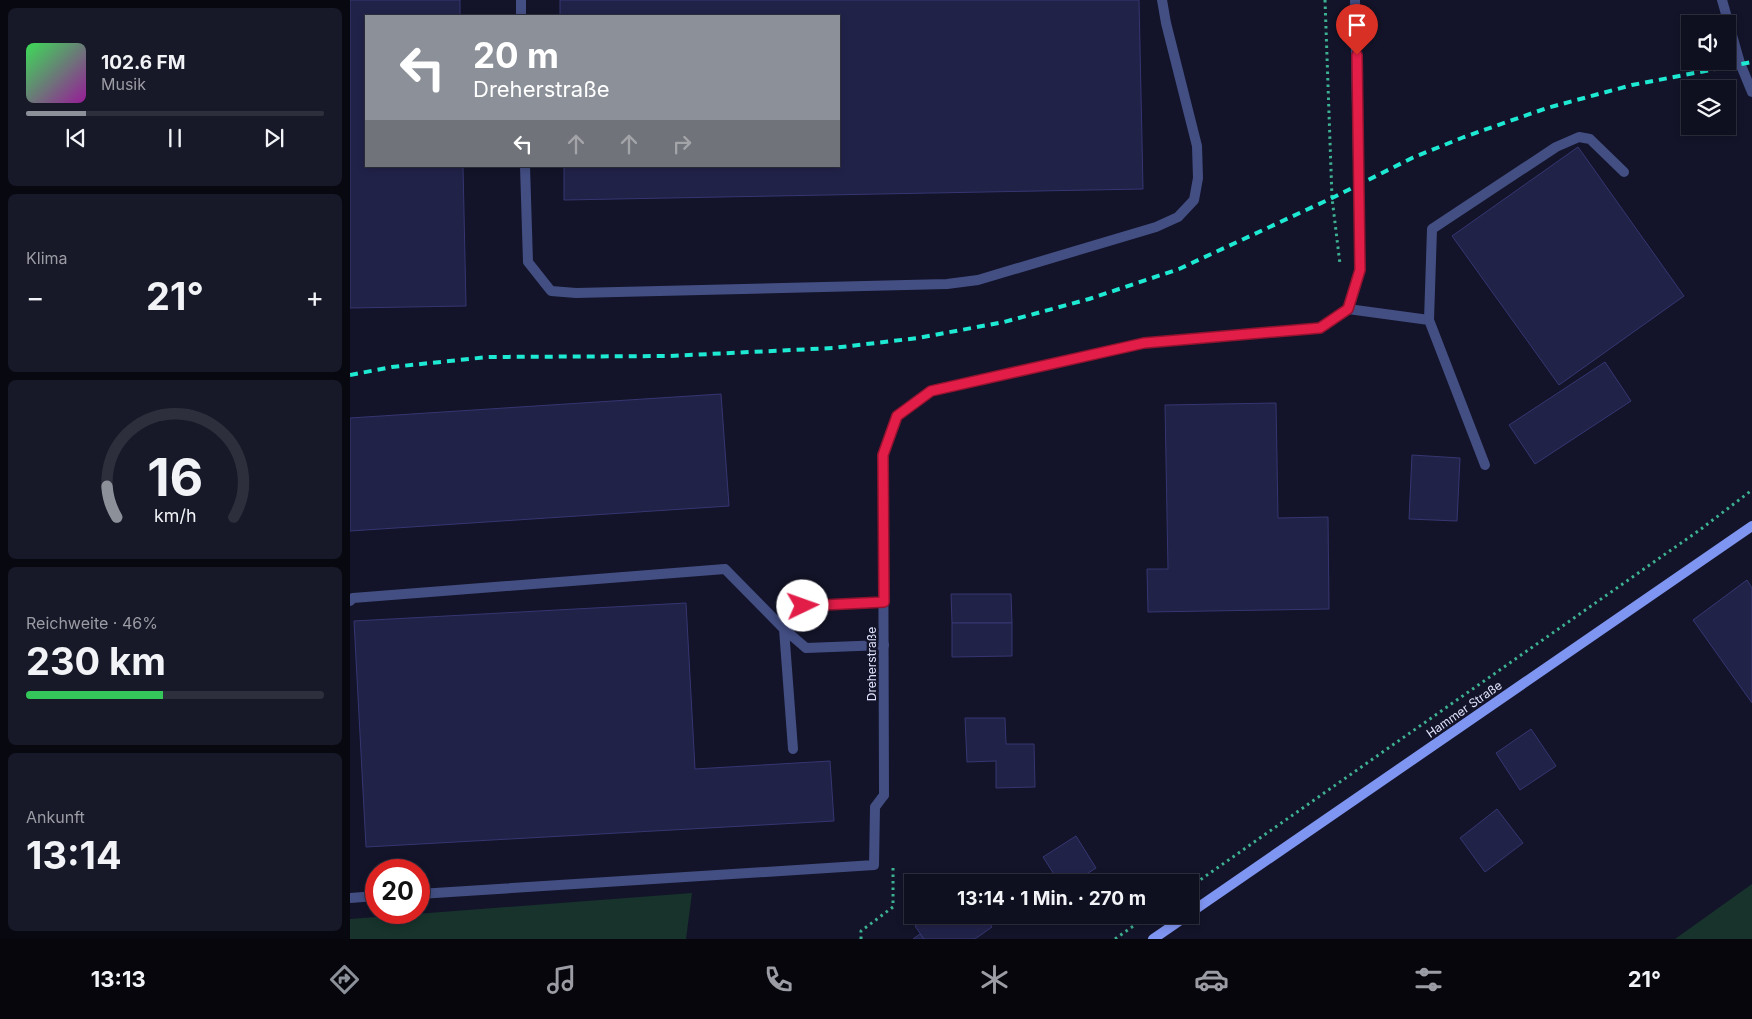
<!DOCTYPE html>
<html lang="de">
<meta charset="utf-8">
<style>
body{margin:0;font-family:Inter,sans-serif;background:#171828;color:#f1f3f6;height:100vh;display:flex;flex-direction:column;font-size:19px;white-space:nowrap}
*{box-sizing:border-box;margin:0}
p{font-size:16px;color:#9b9ca4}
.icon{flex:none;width:28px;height:28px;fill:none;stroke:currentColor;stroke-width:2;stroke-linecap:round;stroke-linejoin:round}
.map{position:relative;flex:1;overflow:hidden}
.panel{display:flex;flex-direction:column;gap:8px;padding:8px;background:#080811;width:350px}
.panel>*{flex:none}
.hud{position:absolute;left:15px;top:15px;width:475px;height:152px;border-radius:0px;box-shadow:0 2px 8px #0003,0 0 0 1px #2e2f3d;background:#8c9099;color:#fff;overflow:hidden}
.buttons{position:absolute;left:1331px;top:15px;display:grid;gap:10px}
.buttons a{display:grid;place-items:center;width:55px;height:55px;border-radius:0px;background:#0e0f1f;box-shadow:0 2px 8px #0003,0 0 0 1px #2e2f3d;font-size:25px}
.speed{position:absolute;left:15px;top:859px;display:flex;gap:10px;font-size:25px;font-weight:700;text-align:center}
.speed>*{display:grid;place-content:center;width:65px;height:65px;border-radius:50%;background:#0e0f1f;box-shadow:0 2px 8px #0003,0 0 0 1px #2e2f3d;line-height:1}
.speed .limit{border:8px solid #d22;background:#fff;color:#111}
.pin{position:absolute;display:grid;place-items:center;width:42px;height:42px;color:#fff;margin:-51px -21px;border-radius:50% 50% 50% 0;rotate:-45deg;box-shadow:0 0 5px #0007}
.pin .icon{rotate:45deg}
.me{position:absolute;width:55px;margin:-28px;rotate:87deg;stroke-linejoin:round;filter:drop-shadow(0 0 4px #0008)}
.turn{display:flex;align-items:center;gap:18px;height:105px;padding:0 25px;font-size:22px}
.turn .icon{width:65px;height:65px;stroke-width:2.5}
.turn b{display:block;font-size:35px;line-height:42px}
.lanes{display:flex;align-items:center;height:48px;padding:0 25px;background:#0003;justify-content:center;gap:25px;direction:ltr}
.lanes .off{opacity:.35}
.big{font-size:38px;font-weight:700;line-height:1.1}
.panel .widget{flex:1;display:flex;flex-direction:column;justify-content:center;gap:8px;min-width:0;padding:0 18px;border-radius:8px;background:#171828}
.panel .dial{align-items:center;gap:0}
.dial svg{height:130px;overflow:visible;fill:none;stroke:#2e2f3d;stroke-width:7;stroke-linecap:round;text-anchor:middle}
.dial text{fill:#f1f3f6;stroke:none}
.song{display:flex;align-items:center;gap:15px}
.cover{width:60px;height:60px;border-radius:8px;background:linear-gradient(135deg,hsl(130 70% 55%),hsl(300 70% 35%))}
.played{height:5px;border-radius:2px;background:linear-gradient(90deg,#8c9099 20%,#2e2f3d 20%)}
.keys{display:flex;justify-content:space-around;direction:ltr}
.heat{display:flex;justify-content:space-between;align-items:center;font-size:28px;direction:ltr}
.charge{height:8px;border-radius:4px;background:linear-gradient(90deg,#34c759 46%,#2e2f3d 0)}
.trip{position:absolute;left:554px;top:874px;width:295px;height:50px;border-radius:0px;background:#0e0f1f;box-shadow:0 2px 8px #0003,0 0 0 1px #2e2f3d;font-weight:700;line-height:50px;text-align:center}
.menu{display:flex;height:80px;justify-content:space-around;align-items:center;background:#06060c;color:#9b9ca4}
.menu .icon{width:35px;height:35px}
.menu .selected{color:#8c9099}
.menu b{font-size:22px;color:#f1f3f6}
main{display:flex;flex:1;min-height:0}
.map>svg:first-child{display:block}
.green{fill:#17332c}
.building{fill:#212248;stroke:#363672}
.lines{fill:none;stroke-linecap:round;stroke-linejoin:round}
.path{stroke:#3db192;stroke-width:3;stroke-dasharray:2.5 4;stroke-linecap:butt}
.service{stroke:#434e83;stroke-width:10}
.minor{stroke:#434e83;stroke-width:10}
.secondary{stroke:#7f95f2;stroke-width:10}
.rail{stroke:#1ee9d2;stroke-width:4;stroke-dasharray:8 6;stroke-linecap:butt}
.route-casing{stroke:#92132f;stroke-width:12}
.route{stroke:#e11d48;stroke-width:9}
.labels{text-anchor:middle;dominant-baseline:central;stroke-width:5;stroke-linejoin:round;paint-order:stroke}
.street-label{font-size:12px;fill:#dfe2fc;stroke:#131429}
</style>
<main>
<section class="panel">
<div class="widget">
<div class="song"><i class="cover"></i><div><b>102.6 FM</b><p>Musik</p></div></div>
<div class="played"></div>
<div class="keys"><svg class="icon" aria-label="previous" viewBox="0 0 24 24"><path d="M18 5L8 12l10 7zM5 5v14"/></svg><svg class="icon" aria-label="pause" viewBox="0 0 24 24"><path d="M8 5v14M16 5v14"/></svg><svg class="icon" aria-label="next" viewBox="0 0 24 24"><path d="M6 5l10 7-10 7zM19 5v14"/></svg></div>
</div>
<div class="widget"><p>Klima</p>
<div class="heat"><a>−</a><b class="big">21°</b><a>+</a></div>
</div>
<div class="widget dial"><svg viewBox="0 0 100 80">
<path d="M14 69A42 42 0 1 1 86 69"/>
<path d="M14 69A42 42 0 0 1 8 50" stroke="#8c9099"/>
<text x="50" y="56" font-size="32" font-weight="700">16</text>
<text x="50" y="72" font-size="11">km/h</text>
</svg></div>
<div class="widget"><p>Reichweite · 46%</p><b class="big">230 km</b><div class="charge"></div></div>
<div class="widget"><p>Ankunft</p><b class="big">13:14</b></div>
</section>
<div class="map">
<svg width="1402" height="939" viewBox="0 0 1402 939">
<rect width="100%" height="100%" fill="#131429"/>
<g class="green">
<path d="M1402,884V939H1325Z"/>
<path d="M342,893L336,939H0V919Z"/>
</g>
<g class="building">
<path d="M0,0H110V16H16V166H113L116,306L0,308Z"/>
<path d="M210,0H789L793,189L214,200V166H489V16H210Z"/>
<path d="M1228,147L1334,296L1209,385L1102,236Z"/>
<path d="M1255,362L1281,401L1185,464L1159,425Z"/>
<path d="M371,394L379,506L0,531V418Z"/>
<path d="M926,403L928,518L978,517L979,609L798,612L797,569H818L815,405Z"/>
<path d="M1062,455L1110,458L1107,521L1059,519Z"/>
<path d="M1397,580L1402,588V703L1343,620Z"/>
<path d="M601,594H661L662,623H602Z"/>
<path d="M336,603L345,769L480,761L484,821L16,847L4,621Z"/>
<path d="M602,623H662V656L602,657Z"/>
<path d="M615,718H655L656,744H684L685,787L646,788V761L617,762Z"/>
<path d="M1181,729L1206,766L1170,790L1146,753Z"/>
<path d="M1147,809L1173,843L1135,872L1110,838Z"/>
<path d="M726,836L746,868L724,882H709L693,857Z"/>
<path d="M581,915H634L642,927L625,939H574L565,926Z"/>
<path d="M570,934L574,939H563Z"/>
</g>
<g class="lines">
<g class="path">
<path d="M975,0L982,198L990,264"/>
<path d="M840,887L1351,529L1402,490"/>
<path d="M511,939V931L543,907V868"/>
<path d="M765,939L799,915"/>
</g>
<g class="service">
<path d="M171,0V16"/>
<path d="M175,166L178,262L201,291L226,293L597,284L628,280L806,227L828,217L844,200L848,178L847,146L816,23L812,0"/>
<path d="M998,309L1079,320L1135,465"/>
<path d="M1079,320L1082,229L1206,147L1229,137L1240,139L1274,172"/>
<path d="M0,601L3,598L375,569L434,629L443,749"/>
<path d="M534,602L453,606L434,629L456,648L534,645"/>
<path d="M69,894L524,865L525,807L534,795"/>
<path d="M0,898L26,896"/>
</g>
<g class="minor">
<path d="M1372,0L1390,63L1402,92"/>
<path d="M534,795L533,455L547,416L581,391L794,343L970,328L998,309L1010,270L1005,0"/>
</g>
<g class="secondary">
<path d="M840,913L1402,526"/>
<path d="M803,939L838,915"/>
</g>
<path class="rail" d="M0,375L42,367L138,357L319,356L483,348L568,338L654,322L739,299L829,269L982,198L1062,158L1114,137L1197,108L1282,85L1402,62"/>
</g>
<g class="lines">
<defs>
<path id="route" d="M453,606L534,602L533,455L547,416L581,391L794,343L970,328L998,309L1010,270L1007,55"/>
</defs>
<use href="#route" class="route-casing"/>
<use href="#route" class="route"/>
</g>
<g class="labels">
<g class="street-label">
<text transform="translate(521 664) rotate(-90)">Dreherstraße</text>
<text transform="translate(1114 709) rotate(-35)">Hammer Straße</text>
</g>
</g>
</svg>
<div class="buttons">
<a><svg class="icon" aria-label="sound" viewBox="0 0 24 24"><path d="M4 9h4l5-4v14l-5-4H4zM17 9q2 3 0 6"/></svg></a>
<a><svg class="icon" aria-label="layers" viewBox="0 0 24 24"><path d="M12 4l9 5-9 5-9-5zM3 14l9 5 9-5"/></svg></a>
</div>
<div class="speed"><div class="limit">20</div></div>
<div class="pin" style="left:1007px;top:55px;background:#d93025"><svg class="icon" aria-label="arrive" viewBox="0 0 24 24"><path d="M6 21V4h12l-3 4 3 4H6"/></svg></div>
<svg class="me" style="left:453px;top:606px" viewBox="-20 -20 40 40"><circle r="19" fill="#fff"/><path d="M0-13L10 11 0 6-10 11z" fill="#e11d48"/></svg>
<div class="trip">13:14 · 1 Min. · 270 m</div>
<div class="hud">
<div class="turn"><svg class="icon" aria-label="left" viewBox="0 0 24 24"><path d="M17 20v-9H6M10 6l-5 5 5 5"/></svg><div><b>20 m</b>Dreherstraße</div></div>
<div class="lanes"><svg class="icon" aria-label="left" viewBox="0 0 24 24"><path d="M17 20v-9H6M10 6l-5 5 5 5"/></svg><svg class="icon off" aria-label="ahead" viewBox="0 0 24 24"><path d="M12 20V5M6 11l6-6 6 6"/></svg><svg class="icon off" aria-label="ahead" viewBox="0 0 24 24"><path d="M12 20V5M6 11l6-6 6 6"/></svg><svg class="icon off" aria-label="right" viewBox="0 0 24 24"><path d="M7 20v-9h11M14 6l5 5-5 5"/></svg></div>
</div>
</div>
</main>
<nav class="menu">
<b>13:13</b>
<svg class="icon selected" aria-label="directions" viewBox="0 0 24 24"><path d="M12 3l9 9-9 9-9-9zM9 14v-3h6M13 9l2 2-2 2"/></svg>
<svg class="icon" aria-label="music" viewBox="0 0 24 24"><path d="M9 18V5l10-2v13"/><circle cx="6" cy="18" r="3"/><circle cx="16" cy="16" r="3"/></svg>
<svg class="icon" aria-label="phone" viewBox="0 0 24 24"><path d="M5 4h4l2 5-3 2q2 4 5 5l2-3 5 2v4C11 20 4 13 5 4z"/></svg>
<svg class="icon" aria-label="climate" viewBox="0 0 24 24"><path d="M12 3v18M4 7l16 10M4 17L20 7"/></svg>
<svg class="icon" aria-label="car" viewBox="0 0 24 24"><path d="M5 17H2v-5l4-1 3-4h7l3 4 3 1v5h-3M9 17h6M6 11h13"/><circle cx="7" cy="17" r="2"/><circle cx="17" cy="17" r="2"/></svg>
<svg class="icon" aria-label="filters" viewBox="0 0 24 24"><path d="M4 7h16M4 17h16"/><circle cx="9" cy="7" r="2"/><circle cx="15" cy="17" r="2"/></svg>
<b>21°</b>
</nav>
